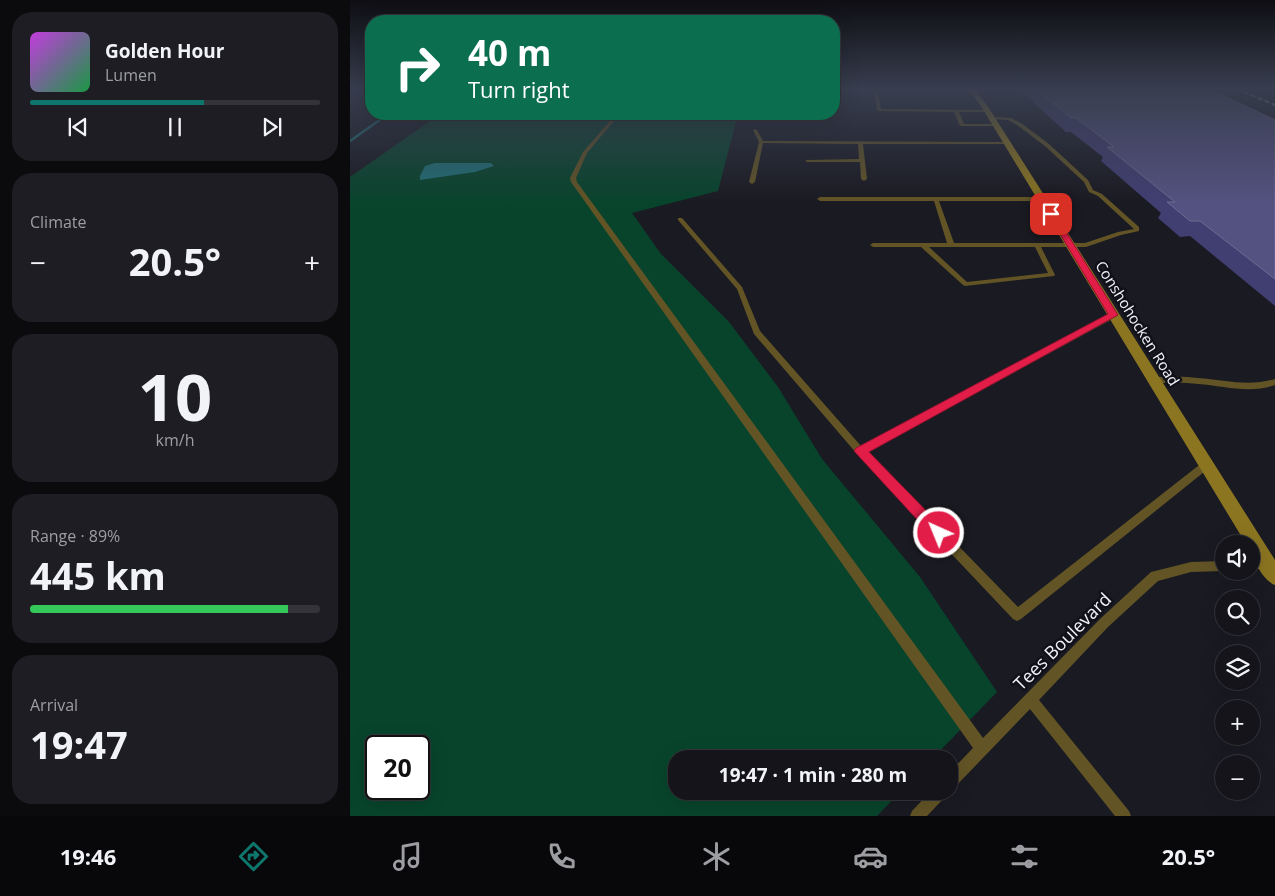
<!DOCTYPE html>
<meta charset="utf-8">
<style>
body{margin:0;font-family:"Open Sans",sans-serif;background:#1d1d23;color:#f1f3f6;height:100vh;display:flex;flex-direction:column;font-size:19px;white-space:nowrap}
*{box-sizing:border-box;margin:0}
p{font-size:16px;color:#9d9ea2}
.icon{flex:none;width:28px;height:28px;fill:none;stroke:currentColor;stroke-width:2;stroke-linecap:round;stroke-linejoin:round}
.map{position:relative;flex:1;overflow:hidden}
.panel{display:flex;flex-direction:column;gap:12px;padding:12px;background:#0b0b0e;width:350px}
.panel>*{flex:none}
.top-card{position:absolute;left:15px;top:15px;width:475px;height:105px;border-radius:20px;box-shadow:0 5px 20px #0002,0 0 0 1px #333339;background:#0b6e4f;color:#fff;overflow:hidden}
.tools{position:absolute;left:865px;top:535px;display:grid;gap:10px}
.tools a{display:grid;place-items:center;width:45px;height:45px;border-radius:50%;background:#14141a;box-shadow:0 5px 20px #0002,0 0 0 1px #333339;font-size:25px}
.speed{position:absolute;left:15px;top:735px;display:flex;gap:10px;font-size:25px;font-weight:700;text-align:center}
.speed>*{display:grid;place-content:center;width:65px;height:65px;border-radius:50%;background:#14141a;box-shadow:0 5px 20px #0002,0 0 0 1px #333339;line-height:1}
.speed .limit{border:2px solid #111;border-radius:8px;background:#fff;color:#111}
.pin{position:absolute;display:grid;place-items:center;width:42px;height:42px;color:#fff;margin:-21px;border-radius:10px;box-shadow:0 2px 8px #0006}
.me{position:absolute;width:55px;margin:-28px;rotate:316deg;stroke-linejoin:round;filter:drop-shadow(0 0 4px #0008)}
.turn{display:flex;align-items:center;gap:18px;height:105px;padding:0 20px;font-size:22px}
.turn .icon{width:65px;height:65px;stroke-width:2.5}
.turn b{display:block;font-size:35px;line-height:42px}
.big{font-size:38px;font-weight:700;line-height:1.1}
.panel .tile{flex:1;display:flex;flex-direction:column;justify-content:center;gap:8px;min-width:0;padding:0 18px;border-radius:20px;background:#1d1d23}
.panel .dial{align-items:center;gap:0}
.dial b{font-size:65px;line-height:1}
.song{display:flex;align-items:center;gap:15px}
.cover{width:60px;height:60px;border-radius:8px;background:linear-gradient(135deg,hsl(290 70% 55%),hsl(140 70% 35%))}
.played{height:5px;border-radius:2px;background:linear-gradient(90deg,#0f766e 60%,#333339 60%)}
.keys{display:flex;justify-content:space-around;direction:ltr}
.heat{display:flex;justify-content:space-between;align-items:center;font-size:28px;direction:ltr}
.charge{height:8px;border-radius:4px;background:linear-gradient(90deg,#34c759 89%,#333339 0)}
.trip{position:absolute;left:318px;top:750px;width:290px;height:50px;border-radius:20px;background:#14141a;box-shadow:0 5px 20px #0002,0 0 0 1px #333339;font-weight:700;line-height:50px;text-align:center}
.tab-bar{display:flex;height:80px;justify-content:space-around;align-items:center;background:#08080a;color:#9d9ea2}
.tab-bar .icon{width:35px;height:35px}
.tab-bar .active{color:#0f766e}
.tab-bar b{font-size:22px;color:#f1f3f6}
main{display:flex;flex:1;min-height:0}
.map>svg:first-child{display:block}
.green{fill:#08442c;fill-rule:evenodd}
.water{fill:#216f74}
.lines{fill:none;stroke-linecap:round;stroke-linejoin:round}
.stream{stroke:#216f74;stroke-width:2.5}
.service{fill:#625425;fill-rule:evenodd}
.secondary{fill:#8b7521;fill-rule:evenodd}
.rail{stroke:#a8a8af;stroke-width:2;stroke-dasharray:5 2.5;stroke-linecap:butt}
.wall{fill:#413e71}
.building{fill:#545280;stroke:#6d6b92}
.route{fill:#e11d48;stroke:#92132f}
.labels{text-anchor:middle;dominant-baseline:central;stroke-width:5;stroke-linejoin:round;paint-order:stroke}
.street-label{font-size:15px;fill:#f1f1f8;stroke:#111119}
.near-street-label{font-size:18px;fill:#f1f1f8;stroke:#111119}
</style>
<main>
<section class="panel">
<div class="tile">
<div class="song"><i class="cover"></i><div><b>Golden Hour</b><p>Lumen</p></div></div>
<div class="played"></div>
<div class="keys"><svg class="icon" aria-label="previous" viewBox="0 0 24 24"><path d="M18 5L8 12l10 7zM5 5v14"/></svg><svg class="icon" aria-label="pause" viewBox="0 0 24 24"><path d="M8 5v14M16 5v14"/></svg><svg class="icon" aria-label="next" viewBox="0 0 24 24"><path d="M6 5l10 7-10 7zM19 5v14"/></svg></div>
</div>
<div class="tile"><p>Climate</p>
<div class="heat"><a>−</a><b class="big">20.5°</b><a>+</a></div>
</div>
<div class="tile dial"><b>10</b><p>km/h</p></div>
<div class="tile"><p>Range · 89%</p><b class="big">445 km</b><div class="charge"></div></div>
<div class="tile"><p>Arrival</p><b class="big">19:47</b></div>
</section>
<div class="map">
<svg width="925" height="816" viewBox="0 0 925 816">
<rect width="100%" height="100%" fill="#1a1a22"/>
<path class="green" d="M90,114H388L368,191L282,213L311,254L379,322L428,387L472,459L570,577L647,692L582,759H326V791H551L527,816H0V177ZM26,746H69V789H26Z"/>
<path class="water" d="M85,163H141L144,166L125,172L70,180V176L75,166Z"/>
<g class="lines">
<path class="stream" d="M0,141L38,114"/>
<g class="service">
<path d="M484,90H622L623,92H528L531,109L637,110L638,112H609L614,124H646L648,125L646,126H610L604,112L529,111L527,110L524,92H484Z"/>
<path d="M266,114H270L237,153L226,178L227,182L633,738L750,619L801,572L841,562L874,561V571L841,572L808,581L758,627L689,700L779,811L781,816H765L680,709L604,788L599,790V773L623,748L221,182L220,178L233,152Z"/>
<path d="M642,117L661,118L671,123L699,144L738,180L743,190L752,194L789,227V231L771,235L736,247H691L705,275L704,276L615,286L613,285L571,247H523L520,245L523,243H597L584,201H470L467,199L470,197H692L695,199L692,201H589L604,243H735L768,232L784,229L748,196L739,192L734,182L695,146L667,125L658,120L640,119ZM579,247H685L698,273L617,282Z"/>
<path d="M405,129L407,130L413,141L657,142L659,143L657,144H513L517,179L514,181L511,179L510,162H457L455,161L457,160L509,159L508,144L413,143L405,182L402,184L399,182L409,142L403,130Z"/>
<path d="M328,218H332L392,287L410,331L511,446L760,313H766V317L517,452L668,607L853,462L856,461L859,462L861,465L859,468L671,619L667,621L663,619L507,454L404,334L387,289L328,220Z"/>
<path d="M805,377C819,377 834,376 848,378C874,380 899,387 925,379V385C900,394 874,386 848,384C834,382 819,383 805,383L801,380Z"/>
<path d="M901,559H917L921,560L923,564L921,568L917,569H901Z"/>
<path d="M581,791H598L596,796L577,816H560L562,811Z"/>
</g>
<path class="secondary" d="M618,89H624L637,105L925,560V585C912,580 901,557 901,544H896L631,106Z"/>
<path class="rail" d="M887,89L925,105"/>
</g>
<path class="wall" d="M669,89H854L925,120V306L840,236L830,237L808,218L811,213L751,161L753,157L721,132H716L684,103V102Z"/>
<path class="building" d="M688,89H854L860,92L864,91L925,120V279L850,221H840L817,202H825L757,147H764L726,118H721L688,91H690Z"/>
<linearGradient id="sky" x2="0" y2="1"><stop stop-color="#0e0e13"/><stop offset="0.44" stop-color="#383e4f"/><stop offset="1" stop-color="#383e4f" stop-opacity="0"/></linearGradient>
<rect width="925" height="203" fill="url(#sky)"/>
<path class="route" d="M701,212L705,214L768,315L519,452L594,529L596,533L594,538L589,539L584,538L504,451L506,448L758,314L698,214Z"/>
<g class="labels">
<g class="street-label">
<text transform="translate(788 323) rotate(58)">Conshohocken Road</text>
</g>
<g class="near-street-label">
<text transform="translate(712 641) rotate(-45)">Tees Boulevard</text>
</g>
</g>
</svg>
<div class="tools">
<a><svg class="icon" aria-label="sound" viewBox="0 0 24 24"><path d="M4 9h4l5-4v14l-5-4H4zM17 9q2 3 0 6"/></svg></a>
<a><svg class="icon" aria-label="search" viewBox="0 0 24 24"><circle cx="10" cy="10" r="6"/><path d="M15 15l6 6"/></svg></a>
<a><svg class="icon" aria-label="layers" viewBox="0 0 24 24"><path d="M12 4l9 5-9 5-9-5zM3 14l9 5 9-5"/></svg></a>
<a>+</a>
<a>−</a>
</div>
<div class="speed"><div class="limit">20</div></div>
<div class="pin" style="left:701px;top:214px;background:#d93025"><svg class="icon" aria-label="arrive" viewBox="0 0 24 24"><path d="M6 21V4h12l-3 4 3 4H6"/></svg></div>
<svg class="me" style="left:589px;top:533px" viewBox="-20 -20 40 40"><circle r="17" fill="#e11d48" stroke="#fff" stroke-width="3"/><path d="M0-11L8 9 0 5-8 9z" fill="#fff"/></svg>
<div class="trip">19:47 · 1 min · 280 m</div>
<div class="top-card">
<div class="turn"><svg class="icon" aria-label="right" viewBox="0 0 24 24"><path d="M7 20v-9h11M14 6l5 5-5 5"/></svg><div><b>40 m</b>Turn right</div></div>
</div>
</div>
</main>
<nav class="tab-bar">
<b>19:46</b>
<svg class="icon active" aria-label="directions" viewBox="0 0 24 24"><path d="M12 3l9 9-9 9-9-9zM9 14v-3h6M13 9l2 2-2 2"/></svg>
<svg class="icon" aria-label="music" viewBox="0 0 24 24"><path d="M9 18V5l10-2v13"/><circle cx="6" cy="18" r="3"/><circle cx="16" cy="16" r="3"/></svg>
<svg class="icon" aria-label="phone" viewBox="0 0 24 24"><path d="M5 4h4l2 5-3 2q2 4 5 5l2-3 5 2v4C11 20 4 13 5 4z"/></svg>
<svg class="icon" aria-label="climate" viewBox="0 0 24 24"><path d="M12 3v18M4 7l16 10M4 17L20 7"/></svg>
<svg class="icon" aria-label="car" viewBox="0 0 24 24"><path d="M5 17H2v-5l4-1 3-4h7l3 4 3 1v5h-3M9 17h6M6 11h13"/><circle cx="7" cy="17" r="2"/><circle cx="17" cy="17" r="2"/></svg>
<svg class="icon" aria-label="filters" viewBox="0 0 24 24"><path d="M4 7h16M4 17h16"/><circle cx="9" cy="7" r="2"/><circle cx="15" cy="17" r="2"/></svg>
<b>20.5°</b>
</nav>
